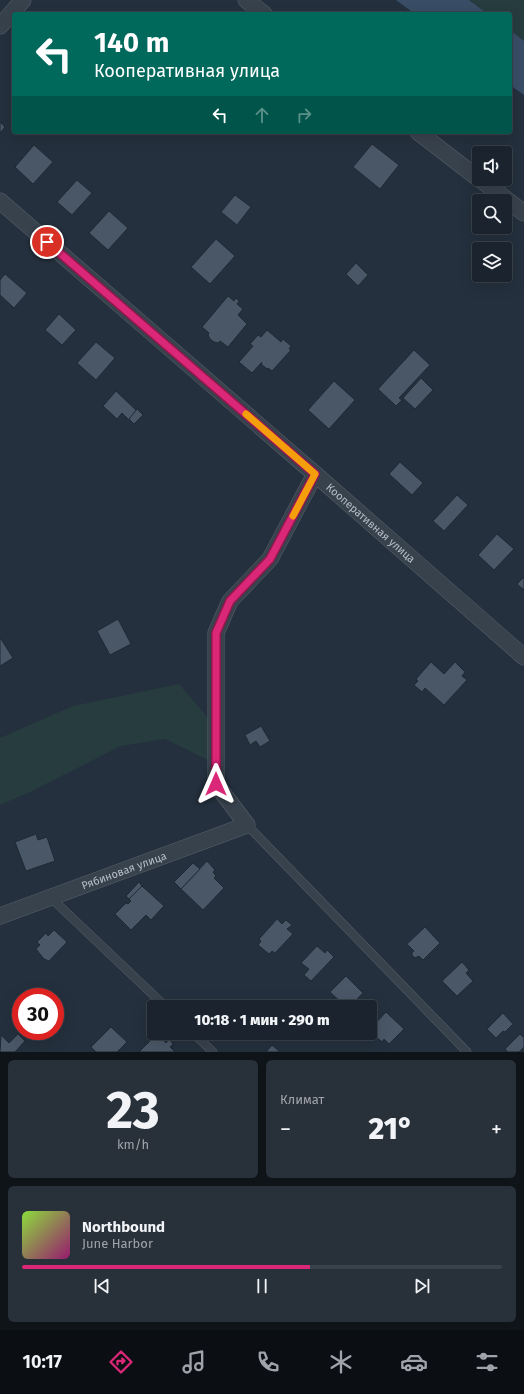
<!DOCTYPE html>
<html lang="ru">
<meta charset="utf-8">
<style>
body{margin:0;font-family:"Fira Sans",sans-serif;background:#28303a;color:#f1f3f6;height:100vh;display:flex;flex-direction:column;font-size:15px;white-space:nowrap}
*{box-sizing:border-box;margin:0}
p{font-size:13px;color:#a0a4aa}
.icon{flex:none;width:22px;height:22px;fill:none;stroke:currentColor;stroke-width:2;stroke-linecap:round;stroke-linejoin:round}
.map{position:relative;height:1052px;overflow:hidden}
.drawer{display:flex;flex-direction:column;gap:8px;padding:8px;background:#0f1419;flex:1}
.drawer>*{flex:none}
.banner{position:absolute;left:12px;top:12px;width:500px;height:122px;border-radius:4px;box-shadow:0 4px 16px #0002,0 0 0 1px #39414a;background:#00695c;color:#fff;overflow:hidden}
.controls{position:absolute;left:472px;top:146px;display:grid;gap:8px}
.controls a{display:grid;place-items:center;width:40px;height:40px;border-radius:4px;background:#1b242e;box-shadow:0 4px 16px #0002,0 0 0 1px #39414a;font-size:20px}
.speed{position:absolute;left:12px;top:988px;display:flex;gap:8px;font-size:20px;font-weight:700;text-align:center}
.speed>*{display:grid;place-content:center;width:52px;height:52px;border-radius:50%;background:#1b242e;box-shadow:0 4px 16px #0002,0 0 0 1px #39414a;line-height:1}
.speed .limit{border:6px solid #d22;background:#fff;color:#111}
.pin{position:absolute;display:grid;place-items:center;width:34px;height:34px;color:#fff;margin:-17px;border:2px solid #fff;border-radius:50%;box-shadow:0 1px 4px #0007}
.me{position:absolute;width:44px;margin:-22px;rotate:0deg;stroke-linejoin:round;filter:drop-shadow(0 0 3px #0008)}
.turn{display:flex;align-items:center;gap:14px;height:84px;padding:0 16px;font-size:18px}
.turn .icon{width:52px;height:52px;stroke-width:2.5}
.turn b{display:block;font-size:28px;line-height:34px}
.lanes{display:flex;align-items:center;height:38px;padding:0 16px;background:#0003;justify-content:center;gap:20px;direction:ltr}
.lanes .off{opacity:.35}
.big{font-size:30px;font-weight:800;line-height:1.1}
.drawer .card{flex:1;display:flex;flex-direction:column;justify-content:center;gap:6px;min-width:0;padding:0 14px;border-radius:6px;background:#28303a}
.drawer .dial{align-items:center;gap:0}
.dial b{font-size:52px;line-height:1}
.song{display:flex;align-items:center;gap:12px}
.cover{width:48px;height:48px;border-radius:6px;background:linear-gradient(135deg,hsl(90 70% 55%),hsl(320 70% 35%))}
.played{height:4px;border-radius:2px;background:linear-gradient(90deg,#db2777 60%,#39414a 60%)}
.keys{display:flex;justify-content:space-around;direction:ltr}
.heat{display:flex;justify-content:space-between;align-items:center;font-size:22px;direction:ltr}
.drawer .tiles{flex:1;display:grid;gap:8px;grid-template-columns:1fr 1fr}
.card:last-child{grid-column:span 2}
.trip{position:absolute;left:147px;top:1000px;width:230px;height:40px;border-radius:4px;background:#1b242e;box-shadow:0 4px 16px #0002,0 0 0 1px #39414a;font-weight:800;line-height:40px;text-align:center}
.tabs{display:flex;height:64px;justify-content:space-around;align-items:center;background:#0b0e12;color:#a0a4aa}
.tabs .icon{width:28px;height:28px}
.tabs .current{color:#db2777}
.tabs b{font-size:18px;color:#f1f3f6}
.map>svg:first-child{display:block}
.green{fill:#263c3e}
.water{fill:#394e66}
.building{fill:#4a5766;stroke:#1f2934}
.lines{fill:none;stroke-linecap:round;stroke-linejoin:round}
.lane-casing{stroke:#56606b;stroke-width:9}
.street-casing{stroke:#56606b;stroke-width:17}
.lane{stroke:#38424d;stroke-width:8}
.street{stroke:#38424d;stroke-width:16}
.route-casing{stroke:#8e194d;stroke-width:10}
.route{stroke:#db2777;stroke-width:7}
.slow{stroke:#f59e0b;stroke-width:7}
.labels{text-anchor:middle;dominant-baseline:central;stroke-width:4;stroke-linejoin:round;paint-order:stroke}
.street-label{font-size:11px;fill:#b4bdc8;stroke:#1d2732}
</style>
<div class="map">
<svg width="524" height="1052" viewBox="0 0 524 1052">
<rect width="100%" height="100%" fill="#24303d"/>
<g class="green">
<path d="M470,0H524V41L510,30V14H488Z"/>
<path d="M179,684L215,726L210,761L165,739L121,746L28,793L0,805V738L73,706Z"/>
</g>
<g class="water">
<path d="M396,0H469L488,14H415Z"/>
<path d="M510,30L524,41V95L510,85Z"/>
</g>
<g class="building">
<path d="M0,122L5,127L0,133Z"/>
<path d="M372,144L399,165L380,189L353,167Z"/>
<path d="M34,145L53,162L33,184L15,167Z"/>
<path d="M77,180L92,193L72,215L57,202Z"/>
<path d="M235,195L251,207L237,225L221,212Z"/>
<path d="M109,211L128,228L108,250L89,233Z"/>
<path d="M216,239L235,256L210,284L191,267Z"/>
<path d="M356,263L368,275L358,286L346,274Z"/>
<path d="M5,274L27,293L14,308L0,295V280Z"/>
<path d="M228,296L234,301L236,298L239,301L237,304L243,309L238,315L247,324L228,347L220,341L218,343L214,342L210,339L208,335L209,333L202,327Z"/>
<path d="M59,314L76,330L62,345L45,330Z"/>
<path d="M267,330L281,342L283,339L291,346L289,349L291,350L272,371L268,368L267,369L261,364L262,362L252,373L239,362L253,346L250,344L258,335L261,337Z"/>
<path d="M96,342L115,358L96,380L77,363Z"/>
<path d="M414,350L430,365L399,398L402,400L396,406L378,389Z"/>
<path d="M421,378L433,390L415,409L403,398Z"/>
<path d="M334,381L355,400L329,429L308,410Z"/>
<path d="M116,391L137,411L129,420L122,413L117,419L103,406Z"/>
<path d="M116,391L137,411L129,420L122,413L117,419L103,406Z"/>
<path d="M137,409L143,415L134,424L129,419Z"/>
<path d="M400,462L423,483L412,495L389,474Z"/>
<path d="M457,495L468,505L444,531L433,521Z"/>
<path d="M497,534L514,549L494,570L478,555Z"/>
<path d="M524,577V590L517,584Z"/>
<path d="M118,619L131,644L110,655L97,631Z"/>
<path d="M1,639L13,658L0,666V640Z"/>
<path d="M431,662L444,674L455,662L465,672L462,676L467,680L444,705L425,688L422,692L414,685L418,681L416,679Z"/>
<path d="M261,726L270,741L260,747L256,741L250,745L245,735Z"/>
<path d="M36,834L38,840L47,837L55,861L26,871L15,842Z"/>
<path d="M207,861L215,870L213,872L216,876L214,878L224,888L203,910L181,889Z"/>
<path d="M193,863L200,869L181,889L174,882Z"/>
<path d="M139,882L142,886L129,899L126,896Z"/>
<path d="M142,886L164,906L151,920L146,915L131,930L115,914L126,903L128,904L131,901L129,899Z"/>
<path d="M142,886L164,906L151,920L146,915L131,930L115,914L126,903L128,904L131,901L129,899Z"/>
<path d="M277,919L282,924L286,920L292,925L287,929L293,934L275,953L272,951L269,954L258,945L261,941L259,939Z"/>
<path d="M425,927L440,943L423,960L419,956L415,958L412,955V953L414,951L407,944Z"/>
<path d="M54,930L67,942L49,961L44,959L36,949L40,945L37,942L46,933L48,936Z"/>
<path d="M317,946L325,953L327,950L334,957L311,981L304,975L309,969L301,963Z"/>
<path d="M462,962L469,970L466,973L473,981L457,996L442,981Z"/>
<path d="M346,976L363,993L349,1007H346L330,992Z"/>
<path d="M386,1012L404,1029L389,1044L384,1039L382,1042L374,1035L377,1032L372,1027Z"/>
<path d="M503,1013L513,1024L505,1032L503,1031L496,1038L487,1029Z"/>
<path d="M111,1027L127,1042L117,1052H96L91,1047Z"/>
<path d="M18,1034L25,1041L15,1052H0L1,1035L9,1043Z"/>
<path d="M157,1034L166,1043L169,1039L173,1044L170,1047L175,1052H139Z"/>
<path d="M520,1034L524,1038V1047L519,1052H508L505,1049Z"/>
<path d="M272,1045L280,1052H266Z"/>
</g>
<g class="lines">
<defs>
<g id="lane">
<path d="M247,825L467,1052"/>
<path d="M50,897L166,1007"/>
<path d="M193,1033L213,1052"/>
</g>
<g id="street">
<path d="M246,0L264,14"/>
<path d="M0,26L23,0"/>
<path d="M418,132L479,179"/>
<path d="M480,179L524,213"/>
<path id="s1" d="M0,201L315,474L524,657"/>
<path id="s2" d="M0,916L247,825L216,784V633L230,601L270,559L315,474"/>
</g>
</defs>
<use href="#lane" class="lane-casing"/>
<use href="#street" class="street-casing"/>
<use href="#lane" class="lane"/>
<use href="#street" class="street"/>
</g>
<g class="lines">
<defs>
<path id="route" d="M47,242L315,474L270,559L230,601L216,633V784"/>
</defs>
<use href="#route" class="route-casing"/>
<use href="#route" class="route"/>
<path class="slow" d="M246,414L315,474L293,516"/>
</g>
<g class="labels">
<g class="street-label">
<text stroke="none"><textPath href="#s1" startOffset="491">Кооперативная улица</textPath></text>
<text stroke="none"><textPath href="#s2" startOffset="132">Рябиновая улица</textPath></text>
</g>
</g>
</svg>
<div class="controls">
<a><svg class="icon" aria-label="sound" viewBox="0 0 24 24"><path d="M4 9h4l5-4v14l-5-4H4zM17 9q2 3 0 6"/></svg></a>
<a><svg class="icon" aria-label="search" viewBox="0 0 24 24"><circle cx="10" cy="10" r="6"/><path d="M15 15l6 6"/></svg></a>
<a><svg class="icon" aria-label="layers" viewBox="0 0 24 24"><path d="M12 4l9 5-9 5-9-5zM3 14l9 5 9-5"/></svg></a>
</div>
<div class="speed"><div class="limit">30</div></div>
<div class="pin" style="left:47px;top:242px;background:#d93025"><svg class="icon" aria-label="arrive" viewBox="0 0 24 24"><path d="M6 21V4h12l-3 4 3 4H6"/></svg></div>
<svg class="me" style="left:216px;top:784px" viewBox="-20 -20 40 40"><path d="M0-17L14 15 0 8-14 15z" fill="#db2777" stroke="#fff" stroke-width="4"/></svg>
<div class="trip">10:18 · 1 мин · 290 m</div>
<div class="banner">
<div class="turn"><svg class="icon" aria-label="left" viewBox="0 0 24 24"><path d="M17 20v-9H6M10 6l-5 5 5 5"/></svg><div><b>140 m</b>Кооперативная улица</div></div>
<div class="lanes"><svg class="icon" aria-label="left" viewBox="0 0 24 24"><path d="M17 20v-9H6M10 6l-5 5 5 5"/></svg><svg class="icon off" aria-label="ahead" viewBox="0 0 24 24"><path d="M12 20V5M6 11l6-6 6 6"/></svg><svg class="icon off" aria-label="right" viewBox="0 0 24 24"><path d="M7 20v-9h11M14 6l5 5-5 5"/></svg></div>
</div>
</div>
<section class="drawer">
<div class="tiles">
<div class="card dial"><b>23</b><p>km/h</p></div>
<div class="card"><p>Климат</p>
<div class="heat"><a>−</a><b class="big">21°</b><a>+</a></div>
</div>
<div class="card">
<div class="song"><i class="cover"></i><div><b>Northbound</b><p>June Harbor</p></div></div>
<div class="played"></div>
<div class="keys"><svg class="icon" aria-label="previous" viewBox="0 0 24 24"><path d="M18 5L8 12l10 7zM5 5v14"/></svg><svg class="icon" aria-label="pause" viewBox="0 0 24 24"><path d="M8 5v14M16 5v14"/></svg><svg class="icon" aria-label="next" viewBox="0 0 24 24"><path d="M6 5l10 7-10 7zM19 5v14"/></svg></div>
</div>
</div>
</section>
<nav class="tabs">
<b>10:17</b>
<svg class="icon current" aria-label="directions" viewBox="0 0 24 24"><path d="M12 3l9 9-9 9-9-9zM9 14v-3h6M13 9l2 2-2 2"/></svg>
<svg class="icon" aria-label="music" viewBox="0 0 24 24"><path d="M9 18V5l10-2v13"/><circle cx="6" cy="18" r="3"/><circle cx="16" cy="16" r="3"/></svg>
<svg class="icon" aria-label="phone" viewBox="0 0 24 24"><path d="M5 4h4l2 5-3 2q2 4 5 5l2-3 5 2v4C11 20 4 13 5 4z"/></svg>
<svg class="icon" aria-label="climate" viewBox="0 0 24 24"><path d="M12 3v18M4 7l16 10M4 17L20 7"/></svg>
<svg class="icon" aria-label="car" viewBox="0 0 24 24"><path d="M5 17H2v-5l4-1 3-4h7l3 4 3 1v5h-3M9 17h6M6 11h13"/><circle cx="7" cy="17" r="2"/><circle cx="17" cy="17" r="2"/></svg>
<svg class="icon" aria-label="filters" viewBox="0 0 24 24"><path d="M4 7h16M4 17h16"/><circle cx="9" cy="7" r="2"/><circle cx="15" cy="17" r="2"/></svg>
</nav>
